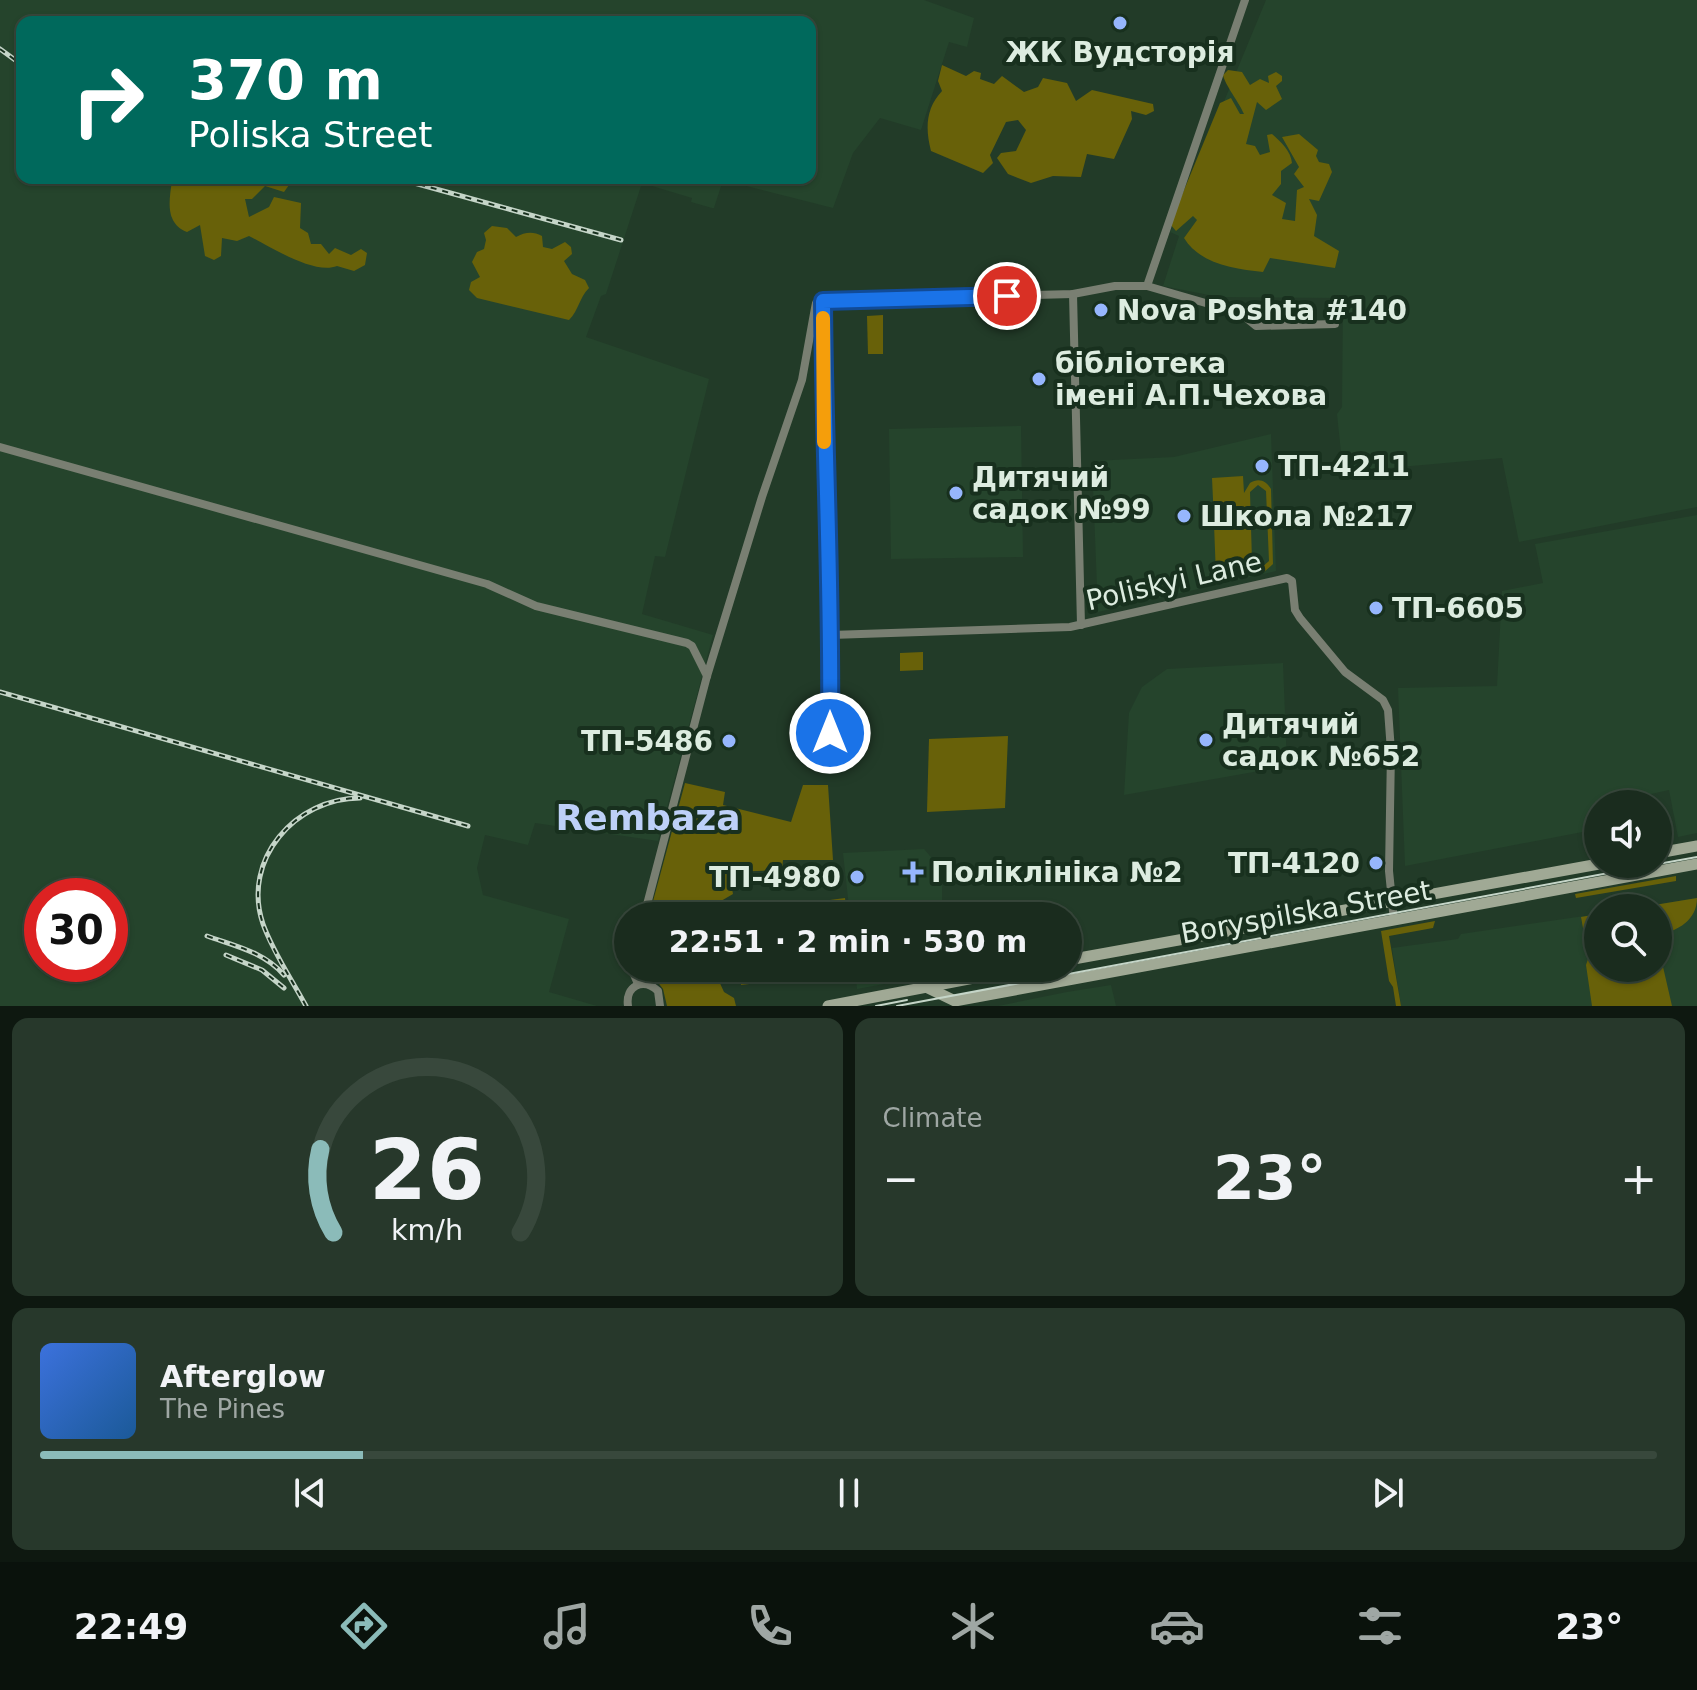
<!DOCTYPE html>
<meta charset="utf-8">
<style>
body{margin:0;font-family:"DejaVu Sans",sans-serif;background:#27382b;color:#f1f3f6;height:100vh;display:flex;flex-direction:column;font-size:30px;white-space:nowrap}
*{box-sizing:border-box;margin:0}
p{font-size:26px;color:#9fa7a4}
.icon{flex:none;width:44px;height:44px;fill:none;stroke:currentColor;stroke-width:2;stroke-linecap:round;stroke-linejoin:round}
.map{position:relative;height:1006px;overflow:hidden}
.drawer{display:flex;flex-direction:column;gap:12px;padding:12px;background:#0e1810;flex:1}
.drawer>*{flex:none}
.guide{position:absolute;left:16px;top:16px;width:800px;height:168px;border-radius:16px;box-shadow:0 2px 6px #0004,0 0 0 2px #38483c;background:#00695c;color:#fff;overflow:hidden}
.buttons{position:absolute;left:1584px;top:790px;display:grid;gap:16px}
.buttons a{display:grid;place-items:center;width:88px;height:88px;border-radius:50%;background:#1a2c1e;box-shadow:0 2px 6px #0004,0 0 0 2px #38483c;font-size:40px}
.speed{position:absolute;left:24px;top:878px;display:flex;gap:16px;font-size:40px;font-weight:700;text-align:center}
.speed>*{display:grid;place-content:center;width:104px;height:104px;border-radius:50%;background:#1a2c1e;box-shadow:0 2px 6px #0004,0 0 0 2px #38483c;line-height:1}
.speed .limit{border:12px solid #d22;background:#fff;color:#111}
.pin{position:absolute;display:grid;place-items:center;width:68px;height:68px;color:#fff;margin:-34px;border:4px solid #fff;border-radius:50%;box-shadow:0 2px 8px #0007}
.me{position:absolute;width:88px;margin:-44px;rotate:0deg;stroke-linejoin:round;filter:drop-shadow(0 0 6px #0008)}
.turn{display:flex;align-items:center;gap:28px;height:168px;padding:0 40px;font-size:36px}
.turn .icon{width:104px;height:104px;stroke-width:2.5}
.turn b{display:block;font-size:56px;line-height:68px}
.big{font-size:60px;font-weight:700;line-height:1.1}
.drawer .tile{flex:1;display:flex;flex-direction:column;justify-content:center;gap:12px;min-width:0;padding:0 28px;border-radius:16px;background:#27382b}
.drawer .dial{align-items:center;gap:0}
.dial svg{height:208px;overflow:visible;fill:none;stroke:#38483c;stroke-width:7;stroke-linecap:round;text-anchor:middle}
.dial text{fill:#f1f3f6;stroke:none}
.song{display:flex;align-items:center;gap:24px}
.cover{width:96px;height:96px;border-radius:12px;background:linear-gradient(135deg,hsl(220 70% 55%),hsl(210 70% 35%))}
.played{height:8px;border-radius:4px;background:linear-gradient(90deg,#8bbbb9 20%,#38483c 20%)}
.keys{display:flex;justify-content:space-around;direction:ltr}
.heat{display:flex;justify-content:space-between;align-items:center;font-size:44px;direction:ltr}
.drawer .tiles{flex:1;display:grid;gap:12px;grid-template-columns:1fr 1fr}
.tile:last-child{grid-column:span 2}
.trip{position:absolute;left:614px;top:902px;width:468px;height:80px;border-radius:40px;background:#1a2c1e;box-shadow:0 2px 6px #0004,0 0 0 2px #38483c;font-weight:700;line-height:80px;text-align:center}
.tabs{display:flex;height:128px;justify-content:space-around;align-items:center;background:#0a120c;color:#9fa7a4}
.tabs .icon{width:56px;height:56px}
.tabs .selected{color:#8bbbb9}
.tabs b{font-size:36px;color:#f1f3f6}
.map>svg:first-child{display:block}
.built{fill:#25442c;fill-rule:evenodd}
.green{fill:#686109;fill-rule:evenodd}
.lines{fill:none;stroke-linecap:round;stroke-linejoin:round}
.minor{stroke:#797f72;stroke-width:8}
.secondary{stroke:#a0a995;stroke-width:11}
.tram{stroke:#c5d5c8;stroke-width:2}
.rail-casing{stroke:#c5d5c8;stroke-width:5}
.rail{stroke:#18301e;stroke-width:2;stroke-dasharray:6;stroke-linecap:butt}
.route-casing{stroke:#114b97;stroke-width:20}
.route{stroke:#1a73e8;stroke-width:14}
.slow{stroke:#f59e0b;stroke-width:14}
.poi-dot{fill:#96b6fd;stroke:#18301e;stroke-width:3}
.labels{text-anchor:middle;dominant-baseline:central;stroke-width:8;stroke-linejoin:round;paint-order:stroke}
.poi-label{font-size:28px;font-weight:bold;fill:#ddece0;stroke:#18301e;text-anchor:start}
.street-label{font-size:28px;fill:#ddece0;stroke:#18301e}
.district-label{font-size:36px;font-weight:bold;fill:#bdd0f8;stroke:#18301e}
</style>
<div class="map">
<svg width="1697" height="1006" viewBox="0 0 1697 1006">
<rect width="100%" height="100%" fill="#223b28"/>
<g class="built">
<path d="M0,0H924L974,18L967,47L949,42L921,130L880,118L853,153L833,208L723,180L714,208H712L691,202L692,198L642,183L606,294L601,296L586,337L709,379L665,557L655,556L642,614L713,635L658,841L535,823L528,845L485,835L477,868L483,895L569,919L549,992L597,1006H0ZM22,22H810V178H22ZM42,896H110V964H42Z"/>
<path d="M1266,0H1697V507L1519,542L1502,458L1343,472L1337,414L1342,407L1343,298L1219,297L1163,286L1179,236L1170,232Z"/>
<path d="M1021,426L1023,557L891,559L889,429Z"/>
<path d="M1271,434L1276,571L1098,612L1092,461L1174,457Z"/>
<path d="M1697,515V833L1678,837L1669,790L1642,796L1643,804H1598V829L1405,866L1398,688L1497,686L1502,591L1543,583L1535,544Z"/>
<path d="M1283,663L1287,766L1124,795L1129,713L1142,687L1167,669Z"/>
<path d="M924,849L942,870V916H850L843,853Z"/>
<path d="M1697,898V1006H1401L1392,948L1458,939L1461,934L1598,914V968H1658V908H1636Z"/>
<path d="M855,968H959L961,970L857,989Z"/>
<path d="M1111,985L1116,1006H998L1067,992Z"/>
</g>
<g class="green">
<path d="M942,65L966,76L974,71L981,73L980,79L994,84L1002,76L1024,92L1038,87L1043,78L1067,83L1076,101L1092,90L1153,104L1154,111L1146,115L1131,111L1132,119L1114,159L1087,154L1081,177L1053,176L1031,183L1008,174L997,158L1001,153L1016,151L1026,130L1018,120L1006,122L990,155L993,163L983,173L931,151C925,128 926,108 942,91L938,81Z"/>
<path d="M1228,70L1242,72L1250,85L1260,79L1269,83L1268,76L1276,72L1282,76V81L1276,86L1282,99L1266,110L1257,102L1246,144L1255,146L1260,155L1270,152L1267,135L1272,134C1281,142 1291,151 1292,163L1281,171V184L1272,195L1286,203L1282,219L1295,221L1297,190L1304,187L1294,174L1299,167L1282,137L1299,134L1318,150L1316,156L1319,162L1329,164L1332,172L1319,201L1309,199L1317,215L1314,236L1339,251L1335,268L1270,258L1263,272C1234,269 1200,264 1184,238L1197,220L1193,216L1176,231L1170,224L1220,103L1231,98L1240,114H1244C1239,102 1225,85 1223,75Z"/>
<path d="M178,178H294L284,192L265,186L252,199H245L249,217L269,207L274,197L301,203L300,228L308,233L311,244H321L329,254L335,248L351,255L361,249L367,253L365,265L354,271L337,266C314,275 271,247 249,236L237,241L222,238L221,256L214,260L205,256L200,225L187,232C165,223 169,201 172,181Z"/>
<path d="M492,226L507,228L516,237C525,232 533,231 542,236L543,247L552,249L565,242L571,247L572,254L564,261L572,274L585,280L589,288C579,298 579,310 569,320L477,298L469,290L471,282L480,277L472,262L477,252L484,249L486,240L484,233Z"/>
<path d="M883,315V354H868L867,316Z"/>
<path d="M1243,476L1244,493L1250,483C1258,478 1266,480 1271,489L1273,564L1263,573L1254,572L1248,565V575L1216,576L1214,524L1245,523L1246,520L1214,521L1212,478ZM1258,485L1266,491L1269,561L1261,568L1252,561L1250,492Z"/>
<path d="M923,652V670L900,671V653Z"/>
<path d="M1008,736L1005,808L927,812L929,739Z"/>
<path d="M685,783L725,792L723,805L791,822L803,785H828L833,860H783L782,870L729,872L733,894L721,901L717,916H649Z"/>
<path d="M1676,876V881L1576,898L1575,894Z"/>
<path d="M845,898L847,916H732L731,913Z"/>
<path d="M1697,898C1697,920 1678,931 1658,935V908H1636Z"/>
<path d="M1598,914V944L1592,945L1585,939L1581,917Z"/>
<path d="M1435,921L1433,928L1389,936L1401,1006H1396L1393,987L1389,981L1381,931Z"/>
<path d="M1658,945L1672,1006H1592L1586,965L1589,956L1598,953V968H1658Z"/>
<path d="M647,968H713L724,992L734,998L736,1006H667L663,989Z"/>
<path d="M739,968H853L854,972L741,985Z"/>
</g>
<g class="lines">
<g class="minor">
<path d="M1147,286L1245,0"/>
<path d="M1073,294L1081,625"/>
<path d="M823,301L1073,294L1115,286H1147L1240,313L1256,326L1335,324"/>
<path d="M823,301C824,445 831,589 830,733"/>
<path d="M0,447L487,584L536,606L687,643L692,646L707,676"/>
<path d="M831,635L1070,627L1287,578L1292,581L1295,610L1300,618L1345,672L1383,700L1388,710L1391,751L1389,871L1394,921"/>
<path d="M644,916L707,676L762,497L802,380L815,308L816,303L823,301"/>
<path d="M631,968L638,984"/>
<path d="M628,1006C625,986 643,977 658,991L660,1006"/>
</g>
<g class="secondary">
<path d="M1658,853L1697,846"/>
<path d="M1068,960L1599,864"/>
<path d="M926,987L955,1001L1697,864"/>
<path d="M828,1006L1027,968"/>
</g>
<g class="tram">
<path d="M1658,864L1697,857"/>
<path d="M876,1006L907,1000"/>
<path d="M897,1006L1657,864"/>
</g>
<defs>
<g id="rail">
<path d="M0,49L22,65"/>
<path d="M396,178L621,240"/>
<path d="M0,692L468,826"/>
<path d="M207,936C235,946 264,952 284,975"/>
<path d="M226,955L262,970L284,988"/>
<path d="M306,1006C292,980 273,952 263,924C241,859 296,798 360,798"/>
</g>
</defs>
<use href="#rail" class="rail-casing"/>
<use href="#rail" class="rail"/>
</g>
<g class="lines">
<defs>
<path id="route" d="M830,733C832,589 824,445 823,301L1007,296"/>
</defs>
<use href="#route" class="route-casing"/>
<use href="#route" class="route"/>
<path class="slow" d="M823,318L824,442"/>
</g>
<g class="poi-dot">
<circle cx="1120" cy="23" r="8"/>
<circle cx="1101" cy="310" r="8"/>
<circle cx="1039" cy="379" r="8"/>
<circle cx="1262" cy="466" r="8"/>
<circle cx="956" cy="493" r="8"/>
<circle cx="1184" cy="516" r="8"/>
<circle cx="1376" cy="608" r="8"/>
<circle cx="1206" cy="740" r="8"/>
<circle cx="729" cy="741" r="8"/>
<circle cx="1376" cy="863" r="8"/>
<path d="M909 860h8v8h8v8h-8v8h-8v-8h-8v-8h8z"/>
<circle cx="857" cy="877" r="8"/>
</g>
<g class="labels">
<g class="poi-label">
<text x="1120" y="52" text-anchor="middle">ЖК Вудсторія</text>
<text x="1117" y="310">Nova Poshta #140</text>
<text x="1055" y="363">бібліотека<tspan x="1055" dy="32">імені А.П.Чехова</tspan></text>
<text x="1278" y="466">ТП-4211</text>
<text x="972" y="477">Дитячий<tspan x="972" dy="32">садок №99</tspan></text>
<text x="1200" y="516">Школа №217</text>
<text x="1392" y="608">ТП-6605</text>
<text x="1222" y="724">Дитячий<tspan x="1222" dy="32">садок №652</tspan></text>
<text x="713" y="741" text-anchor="end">ТП-5486</text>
<text x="1360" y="863" text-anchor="end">ТП-4120</text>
<text x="931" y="872">Поліклініка №2</text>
<text x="841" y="877" text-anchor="end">ТП-4980</text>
</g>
<g class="street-label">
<text transform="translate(1174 581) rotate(-13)">Poliskyi Lane</text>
<text transform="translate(1306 912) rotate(-10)">Boryspilska Street</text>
</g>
<g class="district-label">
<text x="648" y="817">Rembaza</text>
</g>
</g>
</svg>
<div class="buttons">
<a><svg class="icon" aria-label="sound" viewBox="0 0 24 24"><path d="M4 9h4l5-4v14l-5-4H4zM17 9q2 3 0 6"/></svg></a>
<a><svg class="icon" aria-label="search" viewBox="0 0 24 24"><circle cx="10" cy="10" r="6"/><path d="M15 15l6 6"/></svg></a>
</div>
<div class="speed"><div class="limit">30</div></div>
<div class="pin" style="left:1007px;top:296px;background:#d93025"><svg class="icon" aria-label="arrive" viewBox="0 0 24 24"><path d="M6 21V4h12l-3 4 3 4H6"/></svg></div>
<svg class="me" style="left:830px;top:733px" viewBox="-20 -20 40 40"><circle r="17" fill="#1a73e8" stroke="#fff" stroke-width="3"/><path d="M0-11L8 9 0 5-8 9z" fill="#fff"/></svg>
<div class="trip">22:51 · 2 min · 530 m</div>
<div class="guide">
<div class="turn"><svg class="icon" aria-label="right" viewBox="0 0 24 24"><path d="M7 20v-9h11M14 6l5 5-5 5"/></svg><div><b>370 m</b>Poliska Street</div></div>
</div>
</div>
<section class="drawer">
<div class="tiles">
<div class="tile dial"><svg viewBox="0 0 100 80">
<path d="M14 69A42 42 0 1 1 86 69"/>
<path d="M14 69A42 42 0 0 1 9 37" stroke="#8bbbb9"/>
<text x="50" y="56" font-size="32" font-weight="700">26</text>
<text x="50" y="72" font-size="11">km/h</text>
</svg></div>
<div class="tile"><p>Climate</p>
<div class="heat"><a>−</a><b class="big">23°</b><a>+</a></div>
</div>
<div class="tile">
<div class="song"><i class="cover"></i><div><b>Afterglow</b><p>The Pines</p></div></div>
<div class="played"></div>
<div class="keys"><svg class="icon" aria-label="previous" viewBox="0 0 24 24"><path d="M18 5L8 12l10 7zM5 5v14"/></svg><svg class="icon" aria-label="pause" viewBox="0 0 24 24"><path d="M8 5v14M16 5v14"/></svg><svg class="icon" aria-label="next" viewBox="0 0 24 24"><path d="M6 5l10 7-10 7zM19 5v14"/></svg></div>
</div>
</div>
</section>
<nav class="tabs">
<b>22:49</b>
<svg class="icon selected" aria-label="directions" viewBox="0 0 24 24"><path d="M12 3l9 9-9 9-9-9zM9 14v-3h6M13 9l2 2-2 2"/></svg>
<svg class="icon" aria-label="music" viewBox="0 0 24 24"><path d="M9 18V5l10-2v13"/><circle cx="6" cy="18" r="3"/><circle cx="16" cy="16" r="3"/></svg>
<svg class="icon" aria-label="phone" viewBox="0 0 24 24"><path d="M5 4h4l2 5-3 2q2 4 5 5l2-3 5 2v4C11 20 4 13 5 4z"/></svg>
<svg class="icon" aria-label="climate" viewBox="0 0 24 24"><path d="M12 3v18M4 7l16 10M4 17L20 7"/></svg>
<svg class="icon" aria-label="car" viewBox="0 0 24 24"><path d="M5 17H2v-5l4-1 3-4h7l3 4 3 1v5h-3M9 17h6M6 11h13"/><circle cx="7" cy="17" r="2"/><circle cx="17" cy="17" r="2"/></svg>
<svg class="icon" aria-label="filters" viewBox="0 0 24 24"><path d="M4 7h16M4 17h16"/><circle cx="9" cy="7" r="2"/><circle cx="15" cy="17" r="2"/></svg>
<b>23°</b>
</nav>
